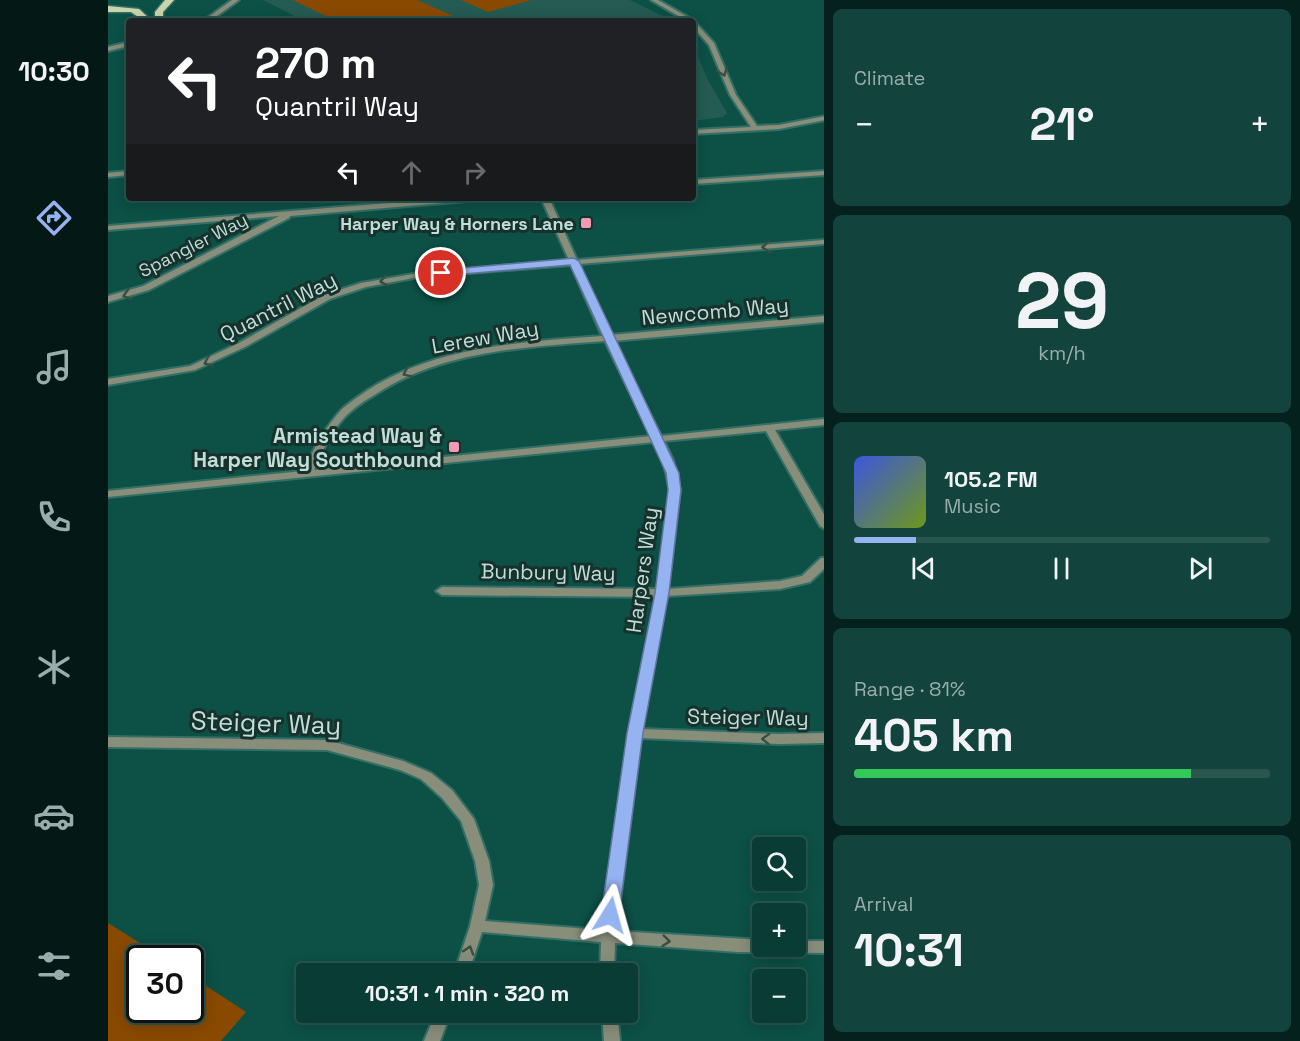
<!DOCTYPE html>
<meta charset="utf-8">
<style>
body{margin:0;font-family:"Space Grotesk",sans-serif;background:#12433c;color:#f1f3f6;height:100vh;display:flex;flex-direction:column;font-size:22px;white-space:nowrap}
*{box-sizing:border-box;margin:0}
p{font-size:20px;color:#99adac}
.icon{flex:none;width:33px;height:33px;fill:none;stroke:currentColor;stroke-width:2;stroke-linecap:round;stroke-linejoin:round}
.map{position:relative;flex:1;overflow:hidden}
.drawer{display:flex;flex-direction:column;gap:9px;padding:9px;background:#05211d;width:476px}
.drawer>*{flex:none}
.banner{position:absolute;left:18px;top:18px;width:570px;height:183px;border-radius:6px;box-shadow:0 3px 15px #0003,0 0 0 2px #29564f;background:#202124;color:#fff;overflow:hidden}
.tools{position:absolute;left:644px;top:837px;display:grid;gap:12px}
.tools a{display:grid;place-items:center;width:54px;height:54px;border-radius:6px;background:#093c34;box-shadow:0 3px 15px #0003,0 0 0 2px #29564f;font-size:30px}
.speed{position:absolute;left:18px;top:945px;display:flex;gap:12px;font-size:30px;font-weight:700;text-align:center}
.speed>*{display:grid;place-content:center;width:78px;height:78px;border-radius:50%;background:#093c34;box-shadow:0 3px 15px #0003,0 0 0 2px #29564f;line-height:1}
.speed .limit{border:3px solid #111;border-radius:9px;background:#fff;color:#111}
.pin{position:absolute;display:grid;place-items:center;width:51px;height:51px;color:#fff;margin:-26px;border:3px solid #fff;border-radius:50%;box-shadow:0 2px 6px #0007}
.me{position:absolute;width:66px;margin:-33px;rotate:8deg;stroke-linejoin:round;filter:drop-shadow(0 0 4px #0008)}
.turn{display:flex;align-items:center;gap:21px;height:126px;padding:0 30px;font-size:27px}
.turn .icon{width:78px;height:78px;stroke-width:2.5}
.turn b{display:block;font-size:42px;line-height:51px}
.lanes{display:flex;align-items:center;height:57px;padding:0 30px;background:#0003;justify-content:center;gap:30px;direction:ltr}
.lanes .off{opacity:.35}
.big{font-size:45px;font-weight:700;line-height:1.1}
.drawer .widget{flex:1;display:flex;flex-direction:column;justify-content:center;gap:9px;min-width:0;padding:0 21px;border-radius:9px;background:#12433c}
.drawer .dial{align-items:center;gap:0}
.dial b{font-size:78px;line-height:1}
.song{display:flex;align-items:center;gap:18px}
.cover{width:72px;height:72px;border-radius:9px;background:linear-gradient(135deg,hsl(230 70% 55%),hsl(80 70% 35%))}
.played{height:6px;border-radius:3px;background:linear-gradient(90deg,#95b2f1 15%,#29564f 15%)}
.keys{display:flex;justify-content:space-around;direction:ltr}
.heat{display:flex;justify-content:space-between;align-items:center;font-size:33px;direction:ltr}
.charge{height:9px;border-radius:4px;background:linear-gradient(90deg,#34c759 81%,#29564f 0)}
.trip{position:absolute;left:188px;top:963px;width:342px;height:60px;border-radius:6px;background:#093c34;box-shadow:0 3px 15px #0003,0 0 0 2px #29564f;font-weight:700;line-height:60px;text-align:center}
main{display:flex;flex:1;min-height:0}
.tabs{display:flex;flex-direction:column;width:108px;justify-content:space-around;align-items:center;background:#041815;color:#99adac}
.tabs .icon{width:42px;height:42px}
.tabs .current{color:#95b2f1}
.tabs b{font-size:27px;color:#f1f3f6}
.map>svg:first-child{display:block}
.built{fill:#245b52}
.green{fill:#894a00}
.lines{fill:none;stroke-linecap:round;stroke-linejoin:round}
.minor-casing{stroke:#346f66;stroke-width:4}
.major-casing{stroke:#346f66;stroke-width:3}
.minor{fill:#888e7a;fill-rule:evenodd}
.major{fill:#c9d5ac;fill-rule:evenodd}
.oneway{stroke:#394d43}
.route{fill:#95b2f1;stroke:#61749d;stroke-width:1.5}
.poi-dot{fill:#f09ab4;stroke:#17312c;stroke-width:2}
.labels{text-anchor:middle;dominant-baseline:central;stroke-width:6;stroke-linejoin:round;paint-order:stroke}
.far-poi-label{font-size:18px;font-weight:bold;fill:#c0ded7;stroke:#17312c;text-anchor:end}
.far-street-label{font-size:18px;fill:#c0ded7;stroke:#17312c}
.street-label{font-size:21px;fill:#c0ded7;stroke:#17312c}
.poi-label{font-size:21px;font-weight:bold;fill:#c0ded7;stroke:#17312c;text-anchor:end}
.near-street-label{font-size:26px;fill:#c0ded7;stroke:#17312c}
</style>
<main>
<nav class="tabs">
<b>10:30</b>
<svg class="icon current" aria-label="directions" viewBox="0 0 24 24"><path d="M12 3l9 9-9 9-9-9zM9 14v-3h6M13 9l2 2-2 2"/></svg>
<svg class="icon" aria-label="music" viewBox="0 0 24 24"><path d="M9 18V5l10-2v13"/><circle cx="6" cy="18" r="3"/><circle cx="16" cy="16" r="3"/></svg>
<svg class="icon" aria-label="phone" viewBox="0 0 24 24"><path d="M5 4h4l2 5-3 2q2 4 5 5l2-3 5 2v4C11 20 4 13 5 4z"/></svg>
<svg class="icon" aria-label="climate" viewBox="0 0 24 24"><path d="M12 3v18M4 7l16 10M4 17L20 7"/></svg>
<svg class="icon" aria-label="car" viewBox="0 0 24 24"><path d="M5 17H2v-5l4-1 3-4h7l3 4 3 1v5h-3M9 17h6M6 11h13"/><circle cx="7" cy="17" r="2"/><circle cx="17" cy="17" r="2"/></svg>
<svg class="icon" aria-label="filters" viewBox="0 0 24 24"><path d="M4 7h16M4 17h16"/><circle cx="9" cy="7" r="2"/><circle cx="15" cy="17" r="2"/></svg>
</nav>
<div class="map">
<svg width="717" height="1041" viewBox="0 0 717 1041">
<rect width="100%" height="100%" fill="#0c5046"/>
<g class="built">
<path d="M155,0H522L565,21H197Z"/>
<path d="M585,45L600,80L619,113L615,117L585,121Z"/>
</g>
<g class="green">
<path d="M185,0H309L352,19L228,21Z"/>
<path d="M353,0H423L380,12Z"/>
<path d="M0,923L56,958H32V1010H82L83,976L138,1012L113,1041H0Z"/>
</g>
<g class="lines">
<defs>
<g id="minor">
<path d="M124,0H131L102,21H95Z"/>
<path d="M543,0H550L585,20L606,43L628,95L649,126L671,125L717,116V120L671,129L585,134V130L643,127L622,95L601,45L585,27V21H579Z"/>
<path d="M21,42V46L0,51V47Z"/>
<path d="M21,171V175L0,177V173Z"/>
<path d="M717,171V175L585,184V180Z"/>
<path d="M343,198H375L371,200L182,216L181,218L41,290L0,302V296L35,286L171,216L0,230V226Z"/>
<path d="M433,198H441L469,260L717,240V244L471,264L503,335L717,316V322L505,341L553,436L717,419V425L667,430L717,516V529L712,526L658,431L556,441L565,460L572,490L560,589L672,581L694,576L713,558H717V568L702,582L672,589L559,596L534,729L671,734L717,733V743L671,744L533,738L508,931L654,940V946H687V941H717V953L630,952L507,943L506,974H492L493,942L374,932L360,974H346L362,926L371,885L367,861L353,821L334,798L313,779L292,770L219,750L0,747V737L219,740L295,761L323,773L344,790L366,819L381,861L385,885L377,921L494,930L521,733L548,597L334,595L328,591L334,587L549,589L562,490L555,460L546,442L0,497V491L195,471C206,449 217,427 234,409C242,402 251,396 260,390C329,346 415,342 494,336L463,265L311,277L258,287L222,299L137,347L87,370L0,385V379L82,366L131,343L216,295L253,283L311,273L461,260ZM497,341L543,436L206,470C214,452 222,434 235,419C245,408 256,401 268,394C335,350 419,347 497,341Z"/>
<path d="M328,1012H343L332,1041H316Z"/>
<path d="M494,1012H509L512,1041H496Z"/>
</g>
<g id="major">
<path d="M57,0H66L55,12V21H47V12Z"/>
<path d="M0,6L31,9L44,21H36L23,12H0Z"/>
</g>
</defs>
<use href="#minor" class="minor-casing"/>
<use href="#major" class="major-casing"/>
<use href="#minor" class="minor"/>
<use href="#major" class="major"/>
</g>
<defs><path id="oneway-chevron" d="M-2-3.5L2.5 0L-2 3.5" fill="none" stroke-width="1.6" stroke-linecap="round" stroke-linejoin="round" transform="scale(1.5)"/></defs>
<g class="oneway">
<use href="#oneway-chevron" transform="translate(615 72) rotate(69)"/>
<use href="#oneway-chevron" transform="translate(658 247) rotate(176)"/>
<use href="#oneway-chevron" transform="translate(276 281) rotate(170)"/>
<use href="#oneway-chevron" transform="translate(19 295) rotate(164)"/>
<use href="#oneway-chevron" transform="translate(100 362) rotate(157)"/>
<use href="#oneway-chevron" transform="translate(299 373) rotate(154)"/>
<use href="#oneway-chevron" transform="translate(658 739) rotate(-178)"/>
<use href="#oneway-chevron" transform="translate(558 941) rotate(6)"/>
<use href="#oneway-chevron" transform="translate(361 950) rotate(-72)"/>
</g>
<path class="route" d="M466,258L471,261L571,473L573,490L561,593L535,733L511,915L509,921L502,923L496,921L493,915L519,733L547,593L560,490L558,473L462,265L333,276L328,273L333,270Z"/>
<g class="poi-dot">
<rect x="472" y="217" width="12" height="12" rx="3"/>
<rect x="340" y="441" width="12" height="12" rx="3"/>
</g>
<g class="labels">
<g class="far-poi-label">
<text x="466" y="223">Harper Way &amp; Horners Lane</text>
</g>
<g class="far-street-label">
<text transform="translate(85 245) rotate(-27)">Spangler Way</text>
</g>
<g class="street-label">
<text transform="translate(170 307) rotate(-27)">Quantril Way</text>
<text transform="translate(607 311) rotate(-5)">Newcomb Way</text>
<text transform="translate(377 337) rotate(-10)">Lerew Way</text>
<text transform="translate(534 570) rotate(-82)">Harpers Way</text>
<text transform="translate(440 572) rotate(1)">Bunbury Way</text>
<text transform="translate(640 717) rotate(1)">Steiger Way</text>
</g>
<g class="poi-label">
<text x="334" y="435">Armistead Way &amp;<tspan x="334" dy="24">Harper Way Southbound</tspan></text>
</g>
<g class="near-street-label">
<text transform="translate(158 723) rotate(2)">Steiger Way</text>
</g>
</g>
</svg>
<div class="tools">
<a><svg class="icon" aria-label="search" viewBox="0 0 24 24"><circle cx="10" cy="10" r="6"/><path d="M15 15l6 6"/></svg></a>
<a>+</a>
<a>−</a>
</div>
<div class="speed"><div class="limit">30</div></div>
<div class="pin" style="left:333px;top:273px;background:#d93025"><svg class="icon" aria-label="arrive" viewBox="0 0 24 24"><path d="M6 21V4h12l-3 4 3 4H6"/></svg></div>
<svg class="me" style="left:502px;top:915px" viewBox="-20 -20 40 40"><path d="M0-17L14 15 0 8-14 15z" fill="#95b2f1" stroke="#fff" stroke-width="4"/></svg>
<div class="trip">10:31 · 1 min · 320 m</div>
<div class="banner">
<div class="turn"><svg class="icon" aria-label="left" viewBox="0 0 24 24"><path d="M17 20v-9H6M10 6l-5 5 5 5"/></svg><div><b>270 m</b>Quantril Way</div></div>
<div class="lanes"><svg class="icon" aria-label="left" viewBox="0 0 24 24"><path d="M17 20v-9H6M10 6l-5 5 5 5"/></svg><svg class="icon off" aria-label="ahead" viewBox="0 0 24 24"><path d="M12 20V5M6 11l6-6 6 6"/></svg><svg class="icon off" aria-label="right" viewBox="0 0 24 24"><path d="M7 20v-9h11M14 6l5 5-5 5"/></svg></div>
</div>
</div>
<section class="drawer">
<div class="widget"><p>Climate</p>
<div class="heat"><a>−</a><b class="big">21°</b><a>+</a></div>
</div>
<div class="widget dial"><b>29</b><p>km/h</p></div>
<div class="widget">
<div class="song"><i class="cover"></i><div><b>105.2 FM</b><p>Music</p></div></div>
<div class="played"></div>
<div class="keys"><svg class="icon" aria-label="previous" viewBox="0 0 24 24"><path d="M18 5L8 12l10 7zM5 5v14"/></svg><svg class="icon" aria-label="pause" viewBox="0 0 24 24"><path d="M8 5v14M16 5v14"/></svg><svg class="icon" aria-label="next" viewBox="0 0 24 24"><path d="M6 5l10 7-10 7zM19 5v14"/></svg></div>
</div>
<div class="widget"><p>Range · 81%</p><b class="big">405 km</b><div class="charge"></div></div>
<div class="widget"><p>Arrival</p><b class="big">10:31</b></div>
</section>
</main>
